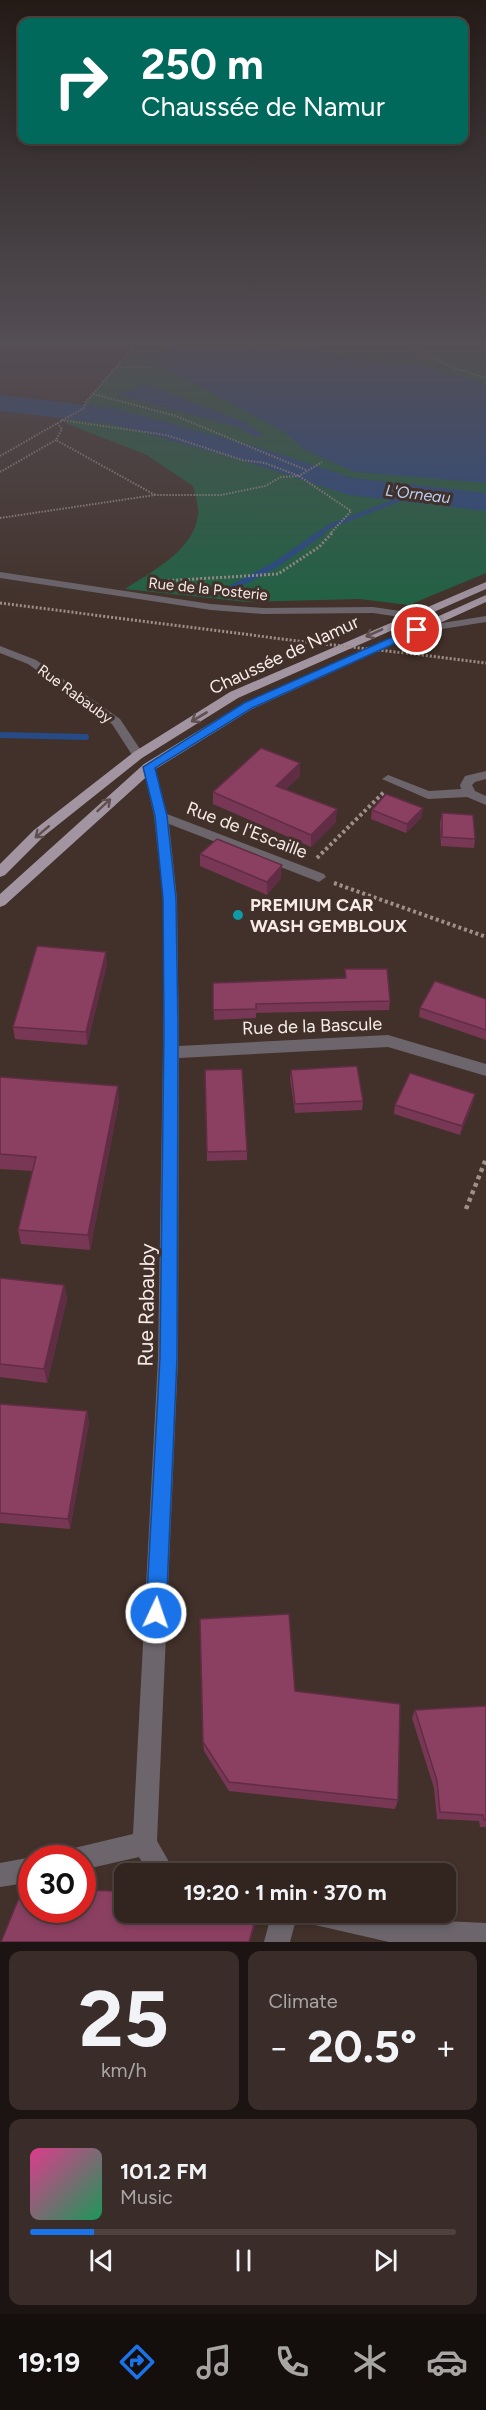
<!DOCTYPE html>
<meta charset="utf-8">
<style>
body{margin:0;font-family:Figtree,sans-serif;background:#3a2d29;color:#f1f3f6;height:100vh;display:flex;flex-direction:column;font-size:22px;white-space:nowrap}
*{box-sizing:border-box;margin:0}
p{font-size:20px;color:#a8a5a5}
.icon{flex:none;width:33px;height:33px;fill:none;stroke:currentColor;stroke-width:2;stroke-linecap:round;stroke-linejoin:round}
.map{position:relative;height:1942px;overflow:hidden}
.sheet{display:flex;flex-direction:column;gap:9px;padding:9px;background:#1c1412;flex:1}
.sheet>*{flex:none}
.banner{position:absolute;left:18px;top:18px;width:450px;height:126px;border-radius:12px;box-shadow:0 3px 9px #0003,0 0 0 2px #4d423e;background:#00695c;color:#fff;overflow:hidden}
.speed{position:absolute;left:18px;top:1845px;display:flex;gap:12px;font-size:30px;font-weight:700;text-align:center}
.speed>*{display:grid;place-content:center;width:78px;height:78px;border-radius:50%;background:#322520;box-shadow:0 3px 9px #0003,0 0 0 2px #4d423e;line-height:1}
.speed .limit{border:9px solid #d22;background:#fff;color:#111}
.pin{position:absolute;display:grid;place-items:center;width:51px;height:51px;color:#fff;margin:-26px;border:3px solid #fff;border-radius:50%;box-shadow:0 2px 6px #0007}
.me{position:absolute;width:66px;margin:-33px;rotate:3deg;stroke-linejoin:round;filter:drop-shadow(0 0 4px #0008)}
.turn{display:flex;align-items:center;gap:21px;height:126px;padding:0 24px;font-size:27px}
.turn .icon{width:78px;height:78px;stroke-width:2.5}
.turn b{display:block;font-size:42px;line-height:51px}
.big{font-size:45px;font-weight:700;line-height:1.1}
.sheet .tile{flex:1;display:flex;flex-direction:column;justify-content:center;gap:9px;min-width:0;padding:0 21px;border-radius:12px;background:#3a2d29}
.sheet .dial{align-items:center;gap:0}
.dial b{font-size:78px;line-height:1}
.song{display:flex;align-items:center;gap:18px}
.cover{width:72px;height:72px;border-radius:9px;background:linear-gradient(135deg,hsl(330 70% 55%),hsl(150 70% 35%))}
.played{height:6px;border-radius:3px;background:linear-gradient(90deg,#1a73e8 15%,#4d423e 15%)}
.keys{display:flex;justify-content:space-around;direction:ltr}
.heat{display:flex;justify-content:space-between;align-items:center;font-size:33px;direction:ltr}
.sheet .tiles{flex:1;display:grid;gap:9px;grid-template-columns:1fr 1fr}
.tile:last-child{grid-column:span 2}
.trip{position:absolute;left:114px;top:1863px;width:342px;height:60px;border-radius:12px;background:#322520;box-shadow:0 3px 9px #0003,0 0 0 2px #4d423e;font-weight:700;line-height:60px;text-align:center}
.menu{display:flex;height:96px;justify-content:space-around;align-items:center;background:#140f0d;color:#a8a5a5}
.menu .icon{width:42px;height:42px}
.menu .current{color:#1a73e8}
.menu b{font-size:27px;color:#f1f3f6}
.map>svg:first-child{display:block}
.green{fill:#206243}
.water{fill:#264b87}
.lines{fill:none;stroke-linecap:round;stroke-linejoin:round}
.stream-far1{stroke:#264b87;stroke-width:4.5}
.stream{stroke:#264b87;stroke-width:6}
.river{fill:#264b87;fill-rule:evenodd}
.path-far3{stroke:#9d908a;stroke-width:2;stroke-dasharray:1.5 1.5;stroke-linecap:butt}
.path-far2{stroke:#9d908a;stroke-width:3;stroke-dasharray:2 2;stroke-linecap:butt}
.path-far1{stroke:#9d908a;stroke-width:4;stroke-dasharray:3 3;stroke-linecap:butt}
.path{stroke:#9d908a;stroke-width:4.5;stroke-dasharray:4 4;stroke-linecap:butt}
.minor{fill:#6c666c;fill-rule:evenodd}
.major{fill:#a295a1;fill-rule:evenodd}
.path-bridge{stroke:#9d908a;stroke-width:3;stroke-dasharray:2 2;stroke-linecap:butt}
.wall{fill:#783754}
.shaded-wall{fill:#612d45}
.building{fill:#8b4062;stroke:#612d45;stroke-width:1.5}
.oneway{stroke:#5f4f4e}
.route{fill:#1a73e8;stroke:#114b97;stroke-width:1.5}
.culture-dot{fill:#0f9aa8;stroke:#42312a;stroke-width:2}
.labels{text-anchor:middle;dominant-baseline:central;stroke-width:6;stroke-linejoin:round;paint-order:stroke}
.far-street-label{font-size:15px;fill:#f6ebe6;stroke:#42312a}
.far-water-label{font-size:16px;font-style:italic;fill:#b8cff2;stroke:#42312a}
.street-label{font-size:18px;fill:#f6ebe6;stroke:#42312a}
.poi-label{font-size:18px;font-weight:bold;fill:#f6ebe6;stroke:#42312a;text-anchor:start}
.near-street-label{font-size:21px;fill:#f6ebe6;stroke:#42312a}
</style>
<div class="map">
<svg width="486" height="1942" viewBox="0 0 486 1942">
<rect width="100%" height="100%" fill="#42312a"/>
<path class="green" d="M138,342H486V573L409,605L360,599L247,602L125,589C151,572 195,550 198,514C199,506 195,495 193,486L147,455L65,423L84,408L86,402Z"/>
<g class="water">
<path d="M179,342H274L348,358L426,367L486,384V483L355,472L303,449L286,433L154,362Z"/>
<path d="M146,384L244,422L265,436L255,437L241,428L117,395Z"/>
</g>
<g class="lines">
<path class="stream-far1" d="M319,534L330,526L414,494"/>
<g class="stream">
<path d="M226,591L275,565L321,533"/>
<path d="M0,735L86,737"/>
</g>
<path class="river" d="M0,395L114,408L264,449L353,478L486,493V511L349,495L244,461L112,424L0,411Z"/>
<g class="path-far3">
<path d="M401,342L454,368L486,378"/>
<path d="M117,367H151"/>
<path d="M93,394L176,416L306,470"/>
<path d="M61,420L166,435L242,460L265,463L299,476L351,511L330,534"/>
<path d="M57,423L62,429L56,440L155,495"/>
<path d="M0,456L84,408L86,402L138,342"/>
<path d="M0,472L56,440"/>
<path d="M0,518L155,495H221L265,486L281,477L299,476L322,462"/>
</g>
<g class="path-far2">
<path d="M157,584L162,581L278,574L319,547L332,533"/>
<path d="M0,603L306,642"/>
<path d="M406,653L486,663"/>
</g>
<g class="path-far1">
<path d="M317,858L384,792"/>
<path d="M334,883L486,937"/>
</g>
<path class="path" d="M466,1209L486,1159"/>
<g class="minor">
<path d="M0,572L211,604L263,608L373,607L414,613L420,616L414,619L373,613L263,614L211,610L0,578Z"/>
<path d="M486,616V622L417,633L411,630L417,627Z"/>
<path d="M0,646L36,660L120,719L144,755L142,758H134L112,724L28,664L0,653Z"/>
<path d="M149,763L155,767L167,814L324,874L326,877L319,882L314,880L169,824L177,899L179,1046L388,1035L486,1064V1076L388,1047L179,1058L178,1358L157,1841L176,1874H149L139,1857L82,1870V1858H67L70,1849L133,1834L158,1358L163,1052V899L154,816L143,767Z"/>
<path d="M486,771V779L475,782L472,785L475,791L486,796V805L467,797L428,799L382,779L388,775L429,791L461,789L460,785L465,776Z"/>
<path d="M32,1857L37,1858H32V1882L0,1887V1863Z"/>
<path d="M272,1912H298L290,1942H264Z"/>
<path d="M303,1912H372L401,1919L486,1923V1942H389L315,1925L306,1921Z"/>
</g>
<g class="major">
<path d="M486,582V589L238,698L142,758L44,836L5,875L0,877V864L34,830L134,752L230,692Z"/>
<path d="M486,595V602L252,709L154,770L5,905L0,907V894L144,764L244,703Z"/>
</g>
<path class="path-bridge" d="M306,642L405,653"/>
</g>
<g class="wall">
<path d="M300,763V776L285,790L336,822L311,847L213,804V792Z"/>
<path d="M423,808L421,818L406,833L371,819L372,810Z"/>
<path d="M442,813L475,839L474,848L441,846L440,823Z"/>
<path d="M200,854L281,878L267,895L200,866Z"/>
<path d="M107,964L87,1045L15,1039L13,1027Z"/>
<path d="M345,969L390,1001L389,1010L256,1013V1018L214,1020L213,983L345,978Z"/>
<path d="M486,999V1040L419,1017L420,1008Z"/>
<path d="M291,1070L363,1101L362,1110L295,1113L290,1079Z"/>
<path d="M0,1077L119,1101L90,1250L21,1244L18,1230L33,1171L0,1169Z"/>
<path d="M473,1103L460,1135L394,1114L395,1105Z"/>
<path d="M247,1151V1160L207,1161V1152Z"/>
<path d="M0,1278L64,1285L67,1299L47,1383L0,1377Z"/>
<path d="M0,1404L87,1411L89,1422L70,1529L0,1523Z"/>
<path d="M295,1691L398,1800L395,1809L229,1791L204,1751L203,1742Z"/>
<path d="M486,1706V1827H480L479,1821L437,1819L434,1788L412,1718L415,1710Z"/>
</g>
<g class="shaded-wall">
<path d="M300,763V776L276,799V786Z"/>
<path d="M423,808L421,818L406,833L407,824Z"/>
<path d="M337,809L336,822L311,847V835Z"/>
<path d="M282,865L281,878L267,895V882Z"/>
<path d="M106,952L107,964L87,1045L86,1032Z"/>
<path d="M118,1086L119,1101L90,1250L88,1235Z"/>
<path d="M475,1094L473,1103L460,1135L462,1126Z"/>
<path d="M64,1285L67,1299L47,1383L44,1369Z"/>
<path d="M87,1411L89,1422L70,1529L68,1519Z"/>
<path d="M255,1921V1926L250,1942H249Z"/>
</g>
<g class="building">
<path d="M261,748L300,763L276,786L337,809L311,835L213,792Z"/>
<path d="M386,794L423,808L407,824L372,810Z"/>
<path d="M442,813L473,815L475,839L442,837Z"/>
<path d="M217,839L282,865L267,882L200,854Z"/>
<path d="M37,946L106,952L86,1032L13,1027Z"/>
<path d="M345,969H387L390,1001L256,1004V1009L213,1010V983L346,978Z"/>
<path d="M435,981L486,999V1030L420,1008Z"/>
<path d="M357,1066L363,1101L295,1104L291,1070Z"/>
<path d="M242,1069L247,1151L207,1152L205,1070Z"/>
<path d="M410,1073L475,1094L462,1126L395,1105Z"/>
<path d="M0,1077L118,1086L88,1235L18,1230L36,1157L0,1154Z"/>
<path d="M0,1278L64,1285L44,1369L0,1364Z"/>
<path d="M0,1404L87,1411L68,1519L0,1513Z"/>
<path d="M289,1614L295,1691L400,1704L398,1800L229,1782L203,1742L200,1619Z"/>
<path d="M486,1706V1820H484L483,1815L440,1812L437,1781L415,1710Z"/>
<path d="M23,1888L32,1889V1910H82V1890L113,1891L114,1888L124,1891V1912H220L255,1921L249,1942H1Z"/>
</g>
<defs><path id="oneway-shaft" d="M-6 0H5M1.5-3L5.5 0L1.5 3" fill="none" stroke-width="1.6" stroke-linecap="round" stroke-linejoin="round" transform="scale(1.5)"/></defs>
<g class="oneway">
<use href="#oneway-shaft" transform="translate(374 633) rotate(156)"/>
<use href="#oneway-shaft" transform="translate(199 717) rotate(149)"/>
<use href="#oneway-shaft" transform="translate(104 805) rotate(-43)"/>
<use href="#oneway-shaft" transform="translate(42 832) rotate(140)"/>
</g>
<linearGradient id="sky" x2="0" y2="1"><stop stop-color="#241b17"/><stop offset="0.56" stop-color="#544e55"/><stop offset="1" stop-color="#544e55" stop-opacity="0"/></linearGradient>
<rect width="486" height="614" fill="url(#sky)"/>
<path class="route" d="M417,626L422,630L420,632L252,708L155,768L167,816L176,899L178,1030L177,1358L166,1613L163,1620L156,1623L149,1620L146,1613L160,1358L164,1030L163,899L155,816L143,767L244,703Z"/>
<circle class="culture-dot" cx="238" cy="915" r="6"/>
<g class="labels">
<g class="far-street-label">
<text transform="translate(208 589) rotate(6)">Rue de la Posterie</text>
<text transform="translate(75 694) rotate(36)">Rue Rabauby</text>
</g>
<g class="far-water-label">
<text transform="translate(418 494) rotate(7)">L'Orneau</text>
</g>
<g class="street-label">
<text transform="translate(284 655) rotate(-25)">Chaussée de Namur</text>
<text transform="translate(247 830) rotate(21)">Rue de l'Escaille</text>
<text transform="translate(312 1026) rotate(-2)">Rue de la Bascule</text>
</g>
<g class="poi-label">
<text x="250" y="905">PREMIUM CAR<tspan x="250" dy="21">WASH GEMBLOUX</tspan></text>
</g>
<g class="near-street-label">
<text transform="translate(146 1305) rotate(-89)">Rue Rabauby</text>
</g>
</g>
</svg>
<div class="speed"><div class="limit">30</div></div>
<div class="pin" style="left:417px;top:630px;background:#d93025"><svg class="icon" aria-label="arrive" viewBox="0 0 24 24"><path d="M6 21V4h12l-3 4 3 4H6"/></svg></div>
<svg class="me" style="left:156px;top:1613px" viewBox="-20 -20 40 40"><circle r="17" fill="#1a73e8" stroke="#fff" stroke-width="3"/><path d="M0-11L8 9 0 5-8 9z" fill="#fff"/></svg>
<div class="trip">19:20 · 1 min · 370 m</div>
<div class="banner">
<div class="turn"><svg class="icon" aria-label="right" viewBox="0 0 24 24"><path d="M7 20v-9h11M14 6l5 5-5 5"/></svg><div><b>250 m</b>Chaussée de Namur</div></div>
</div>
</div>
<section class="sheet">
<div class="tiles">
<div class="tile dial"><b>25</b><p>km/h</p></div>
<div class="tile"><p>Climate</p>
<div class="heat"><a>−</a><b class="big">20.5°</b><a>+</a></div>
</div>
<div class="tile">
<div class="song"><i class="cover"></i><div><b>101.2 FM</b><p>Music</p></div></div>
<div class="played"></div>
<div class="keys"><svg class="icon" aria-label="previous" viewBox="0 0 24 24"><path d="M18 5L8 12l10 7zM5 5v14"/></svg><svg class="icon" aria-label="pause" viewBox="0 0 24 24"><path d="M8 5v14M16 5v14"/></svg><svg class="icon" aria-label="next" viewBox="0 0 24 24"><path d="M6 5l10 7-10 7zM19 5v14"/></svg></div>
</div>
</div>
</section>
<nav class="menu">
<b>19:19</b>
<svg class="icon current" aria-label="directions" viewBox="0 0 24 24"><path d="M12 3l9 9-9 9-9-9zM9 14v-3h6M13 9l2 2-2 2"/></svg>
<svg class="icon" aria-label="music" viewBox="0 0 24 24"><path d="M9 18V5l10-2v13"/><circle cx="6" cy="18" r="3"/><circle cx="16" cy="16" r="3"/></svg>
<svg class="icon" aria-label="phone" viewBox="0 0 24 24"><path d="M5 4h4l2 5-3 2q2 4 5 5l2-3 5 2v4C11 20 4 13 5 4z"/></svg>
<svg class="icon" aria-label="climate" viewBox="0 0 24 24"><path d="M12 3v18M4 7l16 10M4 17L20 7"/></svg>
<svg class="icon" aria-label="car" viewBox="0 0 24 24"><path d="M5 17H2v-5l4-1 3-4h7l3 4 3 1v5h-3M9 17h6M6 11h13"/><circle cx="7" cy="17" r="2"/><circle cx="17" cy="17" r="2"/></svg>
</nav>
